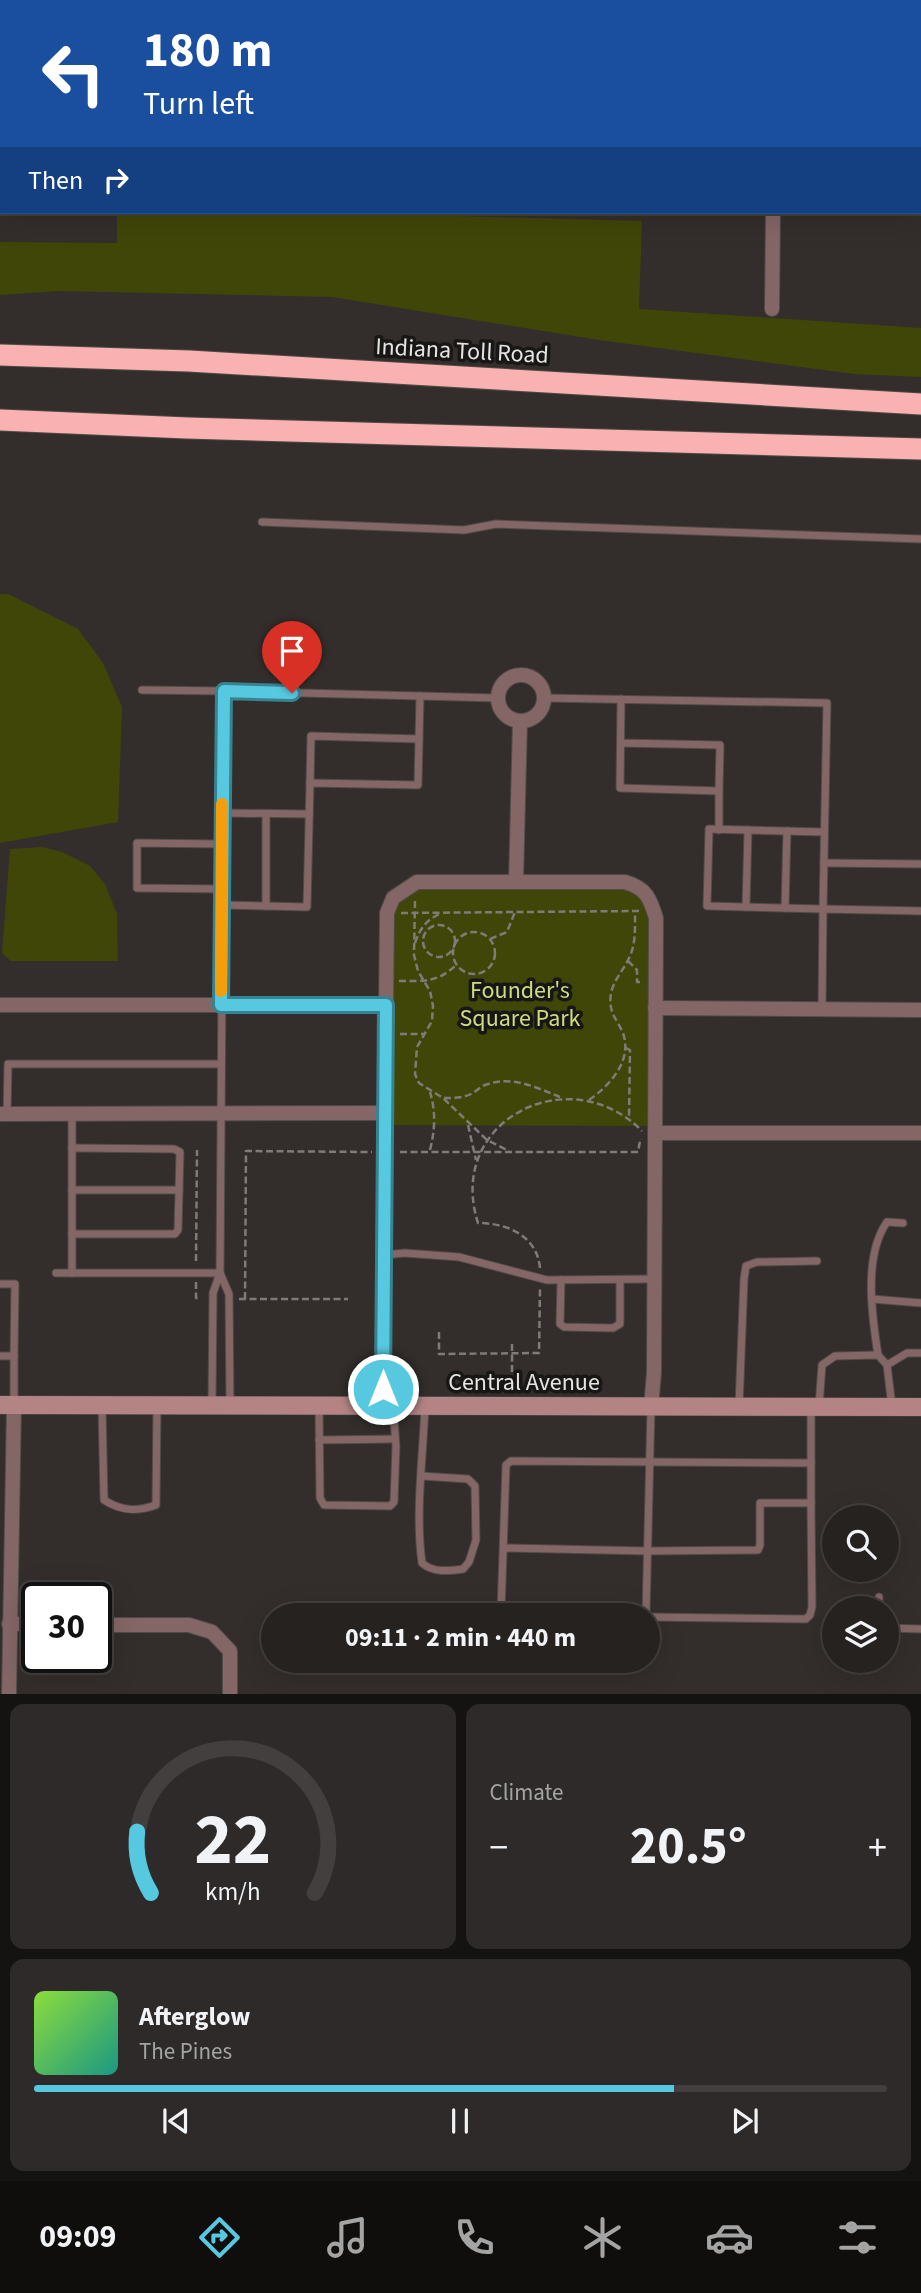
<!DOCTYPE html>
<meta charset="utf-8">
<style>
body{margin:0;font-family:"Source Sans 3",sans-serif;background:#2e2a29;color:#f1f3f6;height:100vh;display:flex;flex-direction:column;font-size:26px;white-space:nowrap}
*{box-sizing:border-box;margin:0}
p{font-size:23px;color:#a4a4a5}
.icon{flex:none;width:38px;height:38px;fill:none;stroke:currentColor;stroke-width:2;stroke-linecap:round;stroke-linejoin:round}
.map{position:relative;height:1694px;overflow:hidden}
.details{display:flex;flex-direction:column;gap:10px;padding:10px;background:#151312;flex:1}
.details>*{flex:none}
.top-card{position:absolute;left:0px;top:0px;width:922px;height:214px;box-shadow:0 7px 28px #0002,0 0 0 2px #423f3e;background:#1a4fa0;color:#fff;overflow:hidden}
.buttons{position:absolute;left:822px;top:1505px;display:grid;gap:14px}
.buttons a{display:grid;place-items:center;width:77px;height:77px;border-radius:50%;background:#262220;box-shadow:0 7px 28px #0002,0 0 0 2px #423f3e;font-size:35px}
.speed{position:absolute;left:21px;top:1582px;display:flex;gap:14px;font-size:35px;font-weight:700;text-align:center}
.speed>*{display:grid;place-content:center;width:91px;height:91px;border-radius:50%;background:#262220;box-shadow:0 7px 28px #0002,0 0 0 2px #423f3e;line-height:1}
.speed .limit{border:4px solid #111;border-radius:10px;background:#fff;color:#111}
.pin{position:absolute;display:grid;place-items:center;width:60px;height:60px;color:#fff;margin:-72px -30px;border-radius:50% 50% 50% 0;rotate:-45deg;box-shadow:0 0 7px #0007}
.pin .icon{rotate:45deg}
.me{position:absolute;width:77px;margin:-38px;rotate:0deg;stroke-linejoin:round;filter:drop-shadow(0 0 5px #0008)}
.turn{display:flex;align-items:center;gap:24px;height:147px;padding:0 28px;font-size:32px}
.turn .icon{width:91px;height:91px;stroke-width:2.5}
.turn b{display:block;font-size:49px;line-height:60px}
.then{display:flex;align-items:center;height:66px;padding:0 28px;background:#0003;gap:14px;font-size:26px}
.big{font-size:52px;font-weight:700;line-height:1.1}
.details .tile{flex:1;display:flex;flex-direction:column;justify-content:center;gap:10px;min-width:0;padding:0 24px;border-radius:14px;background:#2e2a29}
.details .dial{align-items:center;gap:0}
.dial svg{height:182px;overflow:visible;fill:none;stroke:#423f3e;stroke-width:7;stroke-linecap:round;text-anchor:middle}
.dial text{fill:#f1f3f6;stroke:none}
.song{display:flex;align-items:center;gap:21px}
.cover{width:84px;height:84px;border-radius:10px;background:linear-gradient(135deg,hsl(90 70% 55%),hsl(170 70% 35%))}
.played{height:7px;border-radius:4px;background:linear-gradient(90deg,#56c9e0 75%,#423f3e 75%)}
.keys{display:flex;justify-content:space-around;direction:ltr}
.heat{display:flex;justify-content:space-between;align-items:center;font-size:38px;direction:ltr}
.details .tiles{flex:1;display:grid;gap:10px;grid-template-columns:1fr 1fr}
.tile:last-child{grid-column:span 2}
.trip{position:absolute;left:261px;top:1603px;width:399px;height:70px;border-radius:35px;background:#262220;box-shadow:0 7px 28px #0002,0 0 0 2px #423f3e;font-weight:700;line-height:70px;text-align:center}
.tab-bar{display:flex;height:112px;justify-content:space-around;align-items:center;background:#0f0e0d;color:#a4a4a5}
.tab-bar .icon{width:49px;height:49px}
.tab-bar .selected{color:#56c9e0}
.tab-bar b{font-size:32px;color:#f1f3f6}
.map>svg:first-child{display:block}
.green{fill:#404608}
.lines{fill:none;stroke-linecap:round;stroke-linejoin:round}
.lane-casing{stroke:#504b48;stroke-width:9}
.street-casing{stroke:#504b48;stroke-width:16}
.secondary-casing{stroke:#504b48;stroke-width:19}
.highway-casing{stroke:#504b48;stroke-width:23}
.path{stroke:#7f7b79;stroke-width:2.5;stroke-dasharray:7 3.5;stroke-linecap:butt}
.lane{stroke:#846666;stroke-width:7}
.street{stroke:#846666;stroke-width:14}
.secondary{stroke:#b48485;stroke-width:18}
.highway{stroke:#fab1b1;stroke-width:21}
.route-casing{stroke:#388392;stroke-width:18}
.route{stroke:#56c9e0;stroke-width:12}
.slow{stroke:#f59e0b;stroke-width:12}
.labels{text-anchor:middle;dominant-baseline:central;stroke-width:7;stroke-linejoin:round;paint-order:stroke}
.street-label{font-size:24px;fill:#e7e4e2;stroke:#191715}
.park-label{font-size:24px;fill:#cedb80;stroke:#191715}
</style>
<div class="map">
<svg width="921" height="1695" viewBox="0 0 921 1695">
<rect width="100%" height="100%" fill="#332e2b"/>
<g class="green">
<path d="M117,212H310L642,221L639,309L921,328V377L854,374L599,340L332,297L59,291L0,295V242L117,243Z"/>
<path d="M0,594H8L78,629L103,663L122,707L118,822L0,843Z"/>
<path d="M42,847L62,852L90,866L105,884L117,914L118,961H11L2,953L10,849Z"/>
<path d="M625,882L649,898L655,1126L385,1125L387,913L406,888Z"/>
</g>
<g class="lines">
<defs>
<g id="lane">
<path d="M262,522L464,530L496,524L921,539"/>
<path d="M142,690L224,691"/>
<path d="M545,698L827,703L823,909L707,906L709,829L824,832"/>
<path d="M621,743L720,745L719,791L620,788L621,699"/>
<path d="M310,783L311,736L419,739"/>
<path d="M222,813L309,814"/>
<path d="M719,830V791"/>
<path d="M824,863L921,864"/>
<path d="M221,889L137,888V843L222,844"/>
<path d="M222,905L307,907L310,783L418,785L420,696"/>
<path d="M266,906V814"/>
<path d="M746,907L748,830"/>
<path d="M785,908L787,831"/>
<path d="M822,1009L823,909L921,911"/>
<path d="M7,1114L8,1064H220"/>
<path d="M72,1114V1273"/>
<path d="M72,1148L174,1149L180,1152L178,1230L175,1234H72"/>
<path d="M72,1190H179"/>
<path d="M384,1255L405,1253L459,1257L547,1280L654,1279"/>
<path d="M56,1273H220L224,691L498,698"/>
<path d="M561,1280L560,1324L564,1327L613,1328L620,1324V1280"/>
<path d="M0,1284H15L14,1356"/>
<path d="M872,1299L921,1303"/>
<path d="M878,1355C872,1316 863,1256 887,1222L903,1223"/>
<path d="M0,1356H14V1404"/>
<path d="M887,1365L907,1353H921"/>
<path d="M212,1403L213,1293L220,1273L229,1294L230,1405"/>
<path d="M102,1406L104,1500C121,1511 137,1512 156,1505L157,1405"/>
<path d="M319,1406L320,1498L324,1505L390,1506L394,1502L396,1446L393,1406"/>
<path d="M739,1406L744,1279L746,1266L757,1262L817,1261"/>
<path d="M819,1406L822,1365L835,1356L878,1355L887,1365L892,1407"/>
<path d="M319,1440L395,1439"/>
<path d="M422,1476L468,1479L475,1486L476,1540L469,1562L463,1569C449,1571 433,1573 422,1563C415,1513 423,1457 425,1406"/>
<path d="M504,1548L647,1551L758,1550L760,1545V1503H811V1407"/>
<path d="M879,1608V1597"/>
<path d="M503,1615L501,1612L506,1465L511,1461L811,1463"/>
<path d="M646,1615L651,1408"/>
<path d="M648,1617L806,1619L810,1615L812,1607L811,1503"/>
<path d="M887,1628L921,1629"/>
</g>
<g id="street">
<path d="M746,0L747,2"/>
<path d="M18,2V0"/>
<path d="M242,2V0"/>
<path d="M821,2L825,0"/>
<path d="M0,128L2,127"/>
<path d="M772,309L773,212"/>
<circle cx="521" cy="698" r="23"/>
<path d="M516,882L520,721"/>
<path d="M0,1005H386"/>
<path d="M655,1008L921,1010"/>
<path d="M0,1114L385,1113"/>
<path d="M655,1133H921"/>
<path d="M382,1406L387,913L393,898L417,882H625C646,888 650,898 656,918L654,1373L651,1407"/>
<path d="M9,1624H37"/>
<path d="M96,1625H189L212,1632L230,1651V1695"/>
<path d="M9,1695L14,1405"/>
</g>
<path id="secondary" d="M0,1405L921,1407"/>
<g id="highway">
<path d="M0,355L189,361L921,404"/>
<path d="M0,420L187,428L921,449"/>
</g>
</defs>
<use href="#lane" class="lane-casing"/>
<use href="#street" class="street-casing"/>
<use href="#secondary" class="secondary-casing"/>
<use href="#highway" class="highway-casing"/>
<g class="path">
<path d="M415,901L414,955L418,971L430,991L433,1006L432,1021L417,1047L415,1074L419,1083L443,1098L487,1140L509,1151"/>
<path d="M401,913L639,911"/>
<circle cx="439" cy="941" r="16"/>
<circle cx="474" cy="953" r="21"/>
<path d="M490,939L507,932L515,912"/>
<path d="M415,943C420,928 427,919 442,913"/>
<path d="M628,961L637,970V982H640"/>
<path d="M399,981C424,981 438,983 457,964"/>
<path d="M400,1034H424"/>
<path d="M626,1048L630,1050L629,1119"/>
<path d="M444,1098C453,1098 463,1098 471,1094C477,1091 480,1087 485,1085C512,1075 535,1087 560,1097"/>
<path d="M589,1100C609,1086 633,1061 623,1033C616,1017 608,1013 611,993C614,980 622,972 628,960C636,946 635,929 635,913"/>
<path d="M468,1125L476,1160"/>
<path d="M430,1150C435,1130 436,1112 430,1092"/>
<path d="M400,1152H638L640,1141"/>
<path d="M196,1261L197,1150"/>
<path d="M540,1268C537,1235 506,1223 478,1223C445,1120 570,1058 642,1131"/>
<path d="M196,1282V1298H201"/>
<path d="M239,1299H348"/>
<path d="M245,1299L246,1151L372,1152"/>
<path d="M439,1332V1354L539,1353L540,1289"/>
<path d="M512,1372V1344"/>
</g>
<use href="#lane" class="lane"/>
<use href="#street" class="street"/>
<use href="#secondary" class="secondary"/>
<use href="#highway" class="highway"/>
</g>
<g class="lines">
<defs>
<path id="route" d="M292,693L224,691L221,1005H386L383,1389"/>
</defs>
<use href="#route" class="route-casing"/>
<use href="#route" class="route"/>
<path class="slow" d="M221,991L222,804"/>
</g>
<g class="labels">
<g class="street-label">
<text transform="translate(462 351) rotate(3)">Indiana Toll Road</text>
<text x="524" y="1382">Central Avenue</text>
</g>
<g class="park-label">
<text x="520" y="990">Founder's<tspan x="520" dy="28">Square Park</tspan></text>
</g>
</g>
</svg>
<div class="buttons">
<a><svg class="icon" aria-label="search" viewBox="0 0 24 24"><circle cx="10" cy="10" r="6"/><path d="M15 15l6 6"/></svg></a>
<a><svg class="icon" aria-label="layers" viewBox="0 0 24 24"><path d="M12 4l9 5-9 5-9-5zM3 14l9 5 9-5"/></svg></a>
</div>
<div class="speed"><div class="limit">30</div></div>
<div class="pin" style="left:292px;top:693px;background:#d93025"><svg class="icon" aria-label="arrive" viewBox="0 0 24 24"><path d="M6 21V4h12l-3 4 3 4H6"/></svg></div>
<svg class="me" style="left:383px;top:1389px" viewBox="-20 -20 40 40"><circle r="17" fill="#56c9e0" stroke="#fff" stroke-width="3"/><path d="M0-11L8 9 0 5-8 9z" fill="#fff"/></svg>
<div class="trip">09:11 · 2 min · 440 m</div>
<div class="top-card">
<div class="turn"><svg class="icon" aria-label="left" viewBox="0 0 24 24"><path d="M17 20v-9H6M10 6l-5 5 5 5"/></svg><div><b>180 m</b>Turn left</div></div>
<div class="then">Then<svg class="icon" aria-label="right" viewBox="0 0 24 24"><path d="M7 20v-9h11M14 6l5 5-5 5"/></svg></div>
</div>
</div>
<section class="details">
<div class="tiles">
<div class="tile dial"><svg viewBox="0 0 100 80">
<path d="M14 69A42 42 0 1 1 86 69"/>
<path d="M14 69A42 42 0 0 1 8 42" stroke="#56c9e0"/>
<text x="50" y="56" font-size="32" font-weight="700">22</text>
<text x="50" y="72" font-size="11">km/h</text>
</svg></div>
<div class="tile"><p>Climate</p>
<div class="heat"><a>−</a><b class="big">20.5°</b><a>+</a></div>
</div>
<div class="tile">
<div class="song"><i class="cover"></i><div><b>Afterglow</b><p>The Pines</p></div></div>
<div class="played"></div>
<div class="keys"><svg class="icon" aria-label="previous" viewBox="0 0 24 24"><path d="M18 5L8 12l10 7zM5 5v14"/></svg><svg class="icon" aria-label="pause" viewBox="0 0 24 24"><path d="M8 5v14M16 5v14"/></svg><svg class="icon" aria-label="next" viewBox="0 0 24 24"><path d="M6 5l10 7-10 7zM19 5v14"/></svg></div>
</div>
</div>
</section>
<nav class="tab-bar">
<b>09:09</b>
<svg class="icon selected" aria-label="directions" viewBox="0 0 24 24"><path d="M12 3l9 9-9 9-9-9zM9 14v-3h6M13 9l2 2-2 2"/></svg>
<svg class="icon" aria-label="music" viewBox="0 0 24 24"><path d="M9 18V5l10-2v13"/><circle cx="6" cy="18" r="3"/><circle cx="16" cy="16" r="3"/></svg>
<svg class="icon" aria-label="phone" viewBox="0 0 24 24"><path d="M5 4h4l2 5-3 2q2 4 5 5l2-3 5 2v4C11 20 4 13 5 4z"/></svg>
<svg class="icon" aria-label="climate" viewBox="0 0 24 24"><path d="M12 3v18M4 7l16 10M4 17L20 7"/></svg>
<svg class="icon" aria-label="car" viewBox="0 0 24 24"><path d="M5 17H2v-5l4-1 3-4h7l3 4 3 1v5h-3M9 17h6M6 11h13"/><circle cx="7" cy="17" r="2"/><circle cx="17" cy="17" r="2"/></svg>
<svg class="icon" aria-label="filters" viewBox="0 0 24 24"><path d="M4 7h16M4 17h16"/><circle cx="9" cy="7" r="2"/><circle cx="15" cy="17" r="2"/></svg>
</nav>
